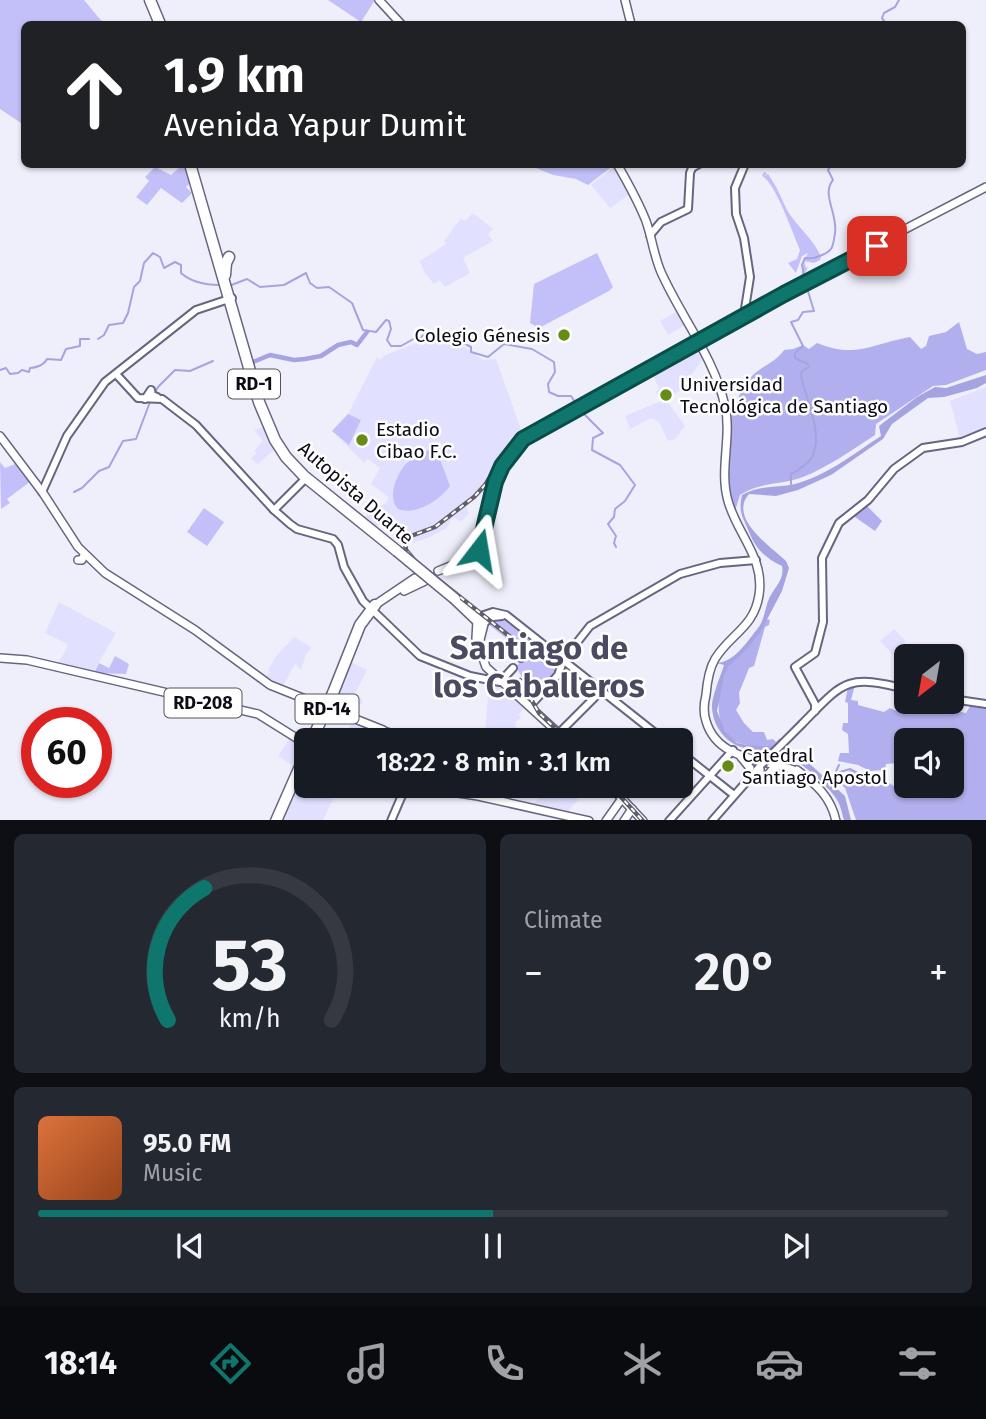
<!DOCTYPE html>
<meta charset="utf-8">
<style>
body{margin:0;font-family:"Fira Sans",sans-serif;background:#242831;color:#f1f3f6;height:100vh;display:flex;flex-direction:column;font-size:26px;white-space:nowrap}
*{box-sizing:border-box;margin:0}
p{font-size:23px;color:#9ea1a6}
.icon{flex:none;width:38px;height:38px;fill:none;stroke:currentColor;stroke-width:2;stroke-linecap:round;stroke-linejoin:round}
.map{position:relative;height:820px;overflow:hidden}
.drawer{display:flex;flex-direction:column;gap:14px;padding:14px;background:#0d0f14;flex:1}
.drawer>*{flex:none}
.hud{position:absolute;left:21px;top:21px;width:945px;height:147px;border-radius:10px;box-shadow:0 2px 5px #0004;background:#202124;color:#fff;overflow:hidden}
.needle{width:46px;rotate:211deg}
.buttons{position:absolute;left:894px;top:644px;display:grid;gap:14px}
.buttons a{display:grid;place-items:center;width:70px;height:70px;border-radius:10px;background:#171b24;box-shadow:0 2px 5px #0004;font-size:35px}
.speed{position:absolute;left:21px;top:707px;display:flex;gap:14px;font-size:35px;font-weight:700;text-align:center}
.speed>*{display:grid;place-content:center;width:91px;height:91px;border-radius:50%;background:#171b24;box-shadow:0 2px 5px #0004;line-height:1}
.speed .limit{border:10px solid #d22;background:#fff;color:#111}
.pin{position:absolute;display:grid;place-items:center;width:60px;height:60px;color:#fff;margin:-30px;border-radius:14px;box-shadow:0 4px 10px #0006}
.me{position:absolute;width:77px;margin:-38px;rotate:14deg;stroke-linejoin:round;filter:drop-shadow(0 0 5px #0008)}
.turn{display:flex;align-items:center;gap:24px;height:147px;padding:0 28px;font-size:32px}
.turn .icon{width:91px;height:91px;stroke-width:2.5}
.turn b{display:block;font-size:49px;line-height:60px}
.big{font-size:52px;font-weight:600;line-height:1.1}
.drawer .card{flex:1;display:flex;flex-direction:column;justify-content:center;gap:10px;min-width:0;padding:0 24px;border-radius:10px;background:#242831}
.drawer .dial{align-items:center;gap:0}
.dial svg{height:182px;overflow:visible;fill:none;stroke:#363941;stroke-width:7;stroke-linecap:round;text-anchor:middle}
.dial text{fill:#f1f3f6;stroke:none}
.song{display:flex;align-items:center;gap:21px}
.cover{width:84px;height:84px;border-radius:10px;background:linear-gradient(135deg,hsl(20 70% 55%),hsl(20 70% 35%))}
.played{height:7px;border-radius:4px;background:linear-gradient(90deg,#0f766e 50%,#363941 50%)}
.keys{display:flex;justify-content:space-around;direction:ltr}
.heat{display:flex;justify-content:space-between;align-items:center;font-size:38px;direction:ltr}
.drawer .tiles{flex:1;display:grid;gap:14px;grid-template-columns:1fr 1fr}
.card:last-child{grid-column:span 2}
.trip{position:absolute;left:294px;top:728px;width:399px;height:70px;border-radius:10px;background:#171b24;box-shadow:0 2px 5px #0004;font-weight:600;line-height:70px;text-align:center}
.menu{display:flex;height:112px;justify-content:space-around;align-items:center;background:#090b0e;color:#9ea1a6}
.menu .icon{width:49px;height:49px}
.menu .active{color:#0f766e}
.menu b{font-size:32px;color:#f1f3f6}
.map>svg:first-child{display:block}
.built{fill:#e1e1ff}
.green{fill:#c3c0f9}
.forest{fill:#b2afee}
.water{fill:#a6a3e1}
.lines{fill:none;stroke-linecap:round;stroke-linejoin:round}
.stream{stroke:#a6a3e1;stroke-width:2}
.river{stroke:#a6a3e1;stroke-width:4.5}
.secondary-casing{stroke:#676680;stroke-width:10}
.primary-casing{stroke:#676680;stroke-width:10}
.highway-casing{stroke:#676680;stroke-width:13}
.secondary{stroke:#fff;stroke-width:6}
.primary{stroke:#fff;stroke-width:7}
.highway{stroke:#fff;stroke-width:10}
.rail-casing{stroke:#60606b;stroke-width:4.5}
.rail{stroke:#fefefe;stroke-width:2;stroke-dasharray:5;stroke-linecap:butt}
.secondary-bridge-casing{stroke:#676680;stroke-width:10;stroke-linecap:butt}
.highway-bridge-casing{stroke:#676680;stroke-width:13;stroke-linecap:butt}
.secondary-bridge{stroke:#fff;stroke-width:6}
.highway-bridge{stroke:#fff;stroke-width:10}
.route-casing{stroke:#0a4d48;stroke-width:18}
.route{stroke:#0f766e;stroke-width:12}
.poi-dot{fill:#668c17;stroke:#fefefe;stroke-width:2.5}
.labels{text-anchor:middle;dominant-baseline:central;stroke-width:5;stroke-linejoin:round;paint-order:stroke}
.shield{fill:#fefefe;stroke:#55555c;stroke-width:2}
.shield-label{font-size:18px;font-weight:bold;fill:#0d0c16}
.poi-label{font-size:19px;fill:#0d0c16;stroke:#fefefe;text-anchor:start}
.street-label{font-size:19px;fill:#0d0c16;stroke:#fefefe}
.town-label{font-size:33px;font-weight:bold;fill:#4b4a63;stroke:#fefefe}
</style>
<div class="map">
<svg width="986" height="821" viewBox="0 0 986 821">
<rect width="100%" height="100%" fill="#efeffc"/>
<g class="built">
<path d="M615,166L630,194L610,208L591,185Z"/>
<path d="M473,213L493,229L488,234L493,241L463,258L470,273L445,287L439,280L434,284L424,272L420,261L446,244L444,241L461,218L465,221Z"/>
<path d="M679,310L687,324L668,335L660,321Z"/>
<path d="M432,337L446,338L460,344L483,360L496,359L522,432L501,457L503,459L489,490L465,504L469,514L461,522L453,517L447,528L428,538L411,543L394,531L388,521L384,519L376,528L363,518L387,502L388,497L371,484L380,468L368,459L364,463L332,431L348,414L377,357L380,360L385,355Z"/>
<path d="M694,348L701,351L705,356L683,387L667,401L685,426L675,439L668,441L659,422L651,418L630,429L625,416L661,401L656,392L659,388L651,371L682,352L683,354Z"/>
<path d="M986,387V431L964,441L960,439L950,401Z"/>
<path d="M265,426L277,447L258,464L251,459L256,453L254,451L263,441L254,430Z"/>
<path d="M59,602L116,633L94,671L57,665L67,648V644L45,633Z"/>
<path d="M894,629L906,641L893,655L880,641Z"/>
<path d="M294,637L312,648L306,654L301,670L295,664L281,690L262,680L270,672L268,670L276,656Z"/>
<path d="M349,661L367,670L356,692L363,701L355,712L338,705L340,702H343L339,700L337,704L333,702Z"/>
<path d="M489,682L501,684L527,705L519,714L521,718L515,723L519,740H492L493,734H485Z"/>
<path d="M352,721L382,731L378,740H343Z"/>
<path d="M291,736L306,748L297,769L278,756Z"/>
<path d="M297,783L333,799L323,820L280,821Z"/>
<path d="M546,786H562L578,800L567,812L534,804Z"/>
</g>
<g class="green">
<path d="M0,0H84L104,24H24V125L0,109Z"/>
<path d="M328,0H375L361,22Z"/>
<path d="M182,165L188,167L192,181L186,187L192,193L182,203L161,188L147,205L136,197L149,181L145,177L155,167L171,175Z"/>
<path d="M529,165H614L588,185L576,179L553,175Z"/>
<path d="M764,172L767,173L765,176L768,174C776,185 781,197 787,210C797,227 814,239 821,257L820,260L814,263L804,261L806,268L808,267L804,275L809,278H801L804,261L808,253L802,256L796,273L788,263L797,259L800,250C793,234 775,182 762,176Z"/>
<path d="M597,253L613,287L609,291L539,328L530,323L534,284Z"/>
<path d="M348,414L361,420L349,445L332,431Z"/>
<path d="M429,449L438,454L450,486C440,500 416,516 398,509C387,498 396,476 405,465C411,458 423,456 429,449Z"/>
<path d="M0,462L5,468L18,463L31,481L7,499L10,503L1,509Z"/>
<path d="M204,508L224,522L207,546L187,532Z"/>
<path d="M504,618L533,640L523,652L488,624L490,620Z"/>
<path d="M537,642C562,663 562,667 540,691L523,679L516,667Z"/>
<path d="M115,656L129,664L126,674L94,673L99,663L109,668Z"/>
</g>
<g class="forest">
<path d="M959,322L967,349L977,354L986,352V370L946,385L933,386L876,424L875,435C852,450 828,467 803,477C782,485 759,482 740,495L735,511C723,473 723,414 748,381C757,367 775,364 784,350L793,349L803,345L809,349L817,343C856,359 871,344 910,337L921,349L926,346L929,336L946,332Z"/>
<path d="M866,505L882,521L875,531L852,515Z"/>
<path d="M766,619L770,620L769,625L765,627L754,666L749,668L739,693L740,703L736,710L744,723L753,732H764L767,740L773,739L776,742L780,738L782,743L778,747C765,744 752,748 739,743C712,733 715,686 729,666C742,648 756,642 766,619Z"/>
<path d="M855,685L851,700L858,701V705L884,712L890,708L899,712L902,708L907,709L909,702L966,713L970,706L986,709V820H856L845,788L840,784L843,776L850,770L861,777L879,780L880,785H883L887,781L896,788L952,786V740H906V770L901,769L898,763L886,764L885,770L870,771L858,765L838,761L840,753H849L848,734L842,730L843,723H848V703L845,702L848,687Z"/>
</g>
<path class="water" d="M986,375V383L977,388L944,397L928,398L892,424L883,439L831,475L798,490L776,496L749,494C728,518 770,546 786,561L789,568L782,591L761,631L748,648L729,666L724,676L717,711L725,731L737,743L747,745L776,746L800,755L845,796L851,820H844C842,814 841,806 837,800C832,790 803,764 793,759C769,747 737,757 720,731C715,724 712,715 712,706C712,696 721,675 724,665L717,663C735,662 749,639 758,628C764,621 765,609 768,601C773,588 785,581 782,566C764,557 756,549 749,532C743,517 738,512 742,495C759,485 777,488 795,484C826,476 855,453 881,436L879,426L917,397L935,387L946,388Z"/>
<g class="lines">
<g class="stream">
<path d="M886,24L882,18L884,13L895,7L899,0"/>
<path d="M805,280L802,265L805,258C812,259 815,258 822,255C834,250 833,245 835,233C838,214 821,194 833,180L828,170L832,164"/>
<path d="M229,286L247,279L260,287L284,285L306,273L310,283L317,288L329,287L352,303L363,330L376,332L386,320L389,321L391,329L387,340L391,346H401L417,337L421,338L423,335L426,337L446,334L471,347V352L488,357L504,344L532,349L554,362L555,372L548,384L549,392L558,396H571L577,405"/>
<path d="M98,339L104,335L109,325L123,323L128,313L134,287L140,281L144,263L153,253L160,257L164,268L175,262L181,265V273C191,282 206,285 220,285"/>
<path d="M0,370L6,368L10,374L18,373L22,370L29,372L30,368C36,368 44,365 47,359L61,360L66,349L80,346V339H89"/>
<path d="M154,394L158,387L175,370L190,371L213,361"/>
<path d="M580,410L603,433L593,438L592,450L620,465L635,485L625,501L615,509L614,517L608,524L616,536L614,543L616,547"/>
<path d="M791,484V474C797,471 809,463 812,457C824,434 806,400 801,376L802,371L809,367L808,364L795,358V353L803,346L791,322L798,320L803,312L814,311L806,285"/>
<path d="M74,492L82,488L99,471L109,467L123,441L136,439L150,402"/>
<path d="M833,778L840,772L850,769L865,777"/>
<path d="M833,778L839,765"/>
<path d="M834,779L839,782"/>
</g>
<path class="river" d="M253,362L270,355L294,360L305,359L321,356L338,345L351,342L357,345L367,332"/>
<defs>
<g id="secondary">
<path d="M650,235L661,222L688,209L690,173L692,168L699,164"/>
<path d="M744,315L750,277L744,238L736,214L735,188L745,164"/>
<path d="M116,374L138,398L162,399L196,425L274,510L290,524L297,529L333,539L338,545L344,567L363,601L420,656L470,676L500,682L513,668"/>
<path d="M145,399L151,390L152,395L157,397"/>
<path d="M42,492L67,436L105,382L196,310L232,298"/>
<path d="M274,510L307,477"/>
<path d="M481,616L493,612L506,615L664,740"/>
<path d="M485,622L493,617L502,616"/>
<path d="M521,658L536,639"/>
<path d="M952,699L986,704"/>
<path d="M530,706L558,675L564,659L590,626L680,574L720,563L756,560"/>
<path d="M815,711V704L795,667L815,653L823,622L822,558L839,523L868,500L894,469L923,448L962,442L986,432"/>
<path d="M802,724C844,681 846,674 906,689"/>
<path d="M560,732L601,691"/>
<path d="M681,753L734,795"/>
<path d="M391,821L406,786"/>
<path d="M669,821L733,750"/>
<path d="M712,821L761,765"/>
</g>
<g id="primary">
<path d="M379,0L401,24"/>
<path d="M625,0L631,24"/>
<path d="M617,164C628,183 638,201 646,221C652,238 654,256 661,272C681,317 714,357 725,406C732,437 719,470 728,501C737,534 765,558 759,595C754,628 730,634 715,659C709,669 707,683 706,695C704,703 703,712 706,721C718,762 767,759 799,772"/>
<path d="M0,436L43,493L78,547L105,573L195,630L270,685L383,730"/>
<path d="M78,560H82L83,557"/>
<path d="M438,571L467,559L477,548L493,482L505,459L522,437L765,302L986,187"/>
<path d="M404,591L425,581L427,574"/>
<path d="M375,605L415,578L429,577"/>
<circle cx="481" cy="620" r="4"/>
<path d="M477,621L476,638L486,667L566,740"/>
<path d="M480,640L484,624"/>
<path d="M0,658L27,660L258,714L306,744"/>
<path d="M381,730L411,740"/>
<path d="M536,740L555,738L560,732"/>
<path d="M741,757L750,768"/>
<path d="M760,769V776L766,777L777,764"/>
<path d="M797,770C816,784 831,797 836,821"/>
<path d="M412,786L478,796L589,821"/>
<path d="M610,786L643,821"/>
<path d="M606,821L623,797"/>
<path d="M624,821L632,809"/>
</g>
<g id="highway">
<path d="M150,0L160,24"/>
<path d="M190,164L259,402L275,440L286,457L304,476L397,551"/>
<path d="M225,275L226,263L229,257"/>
<path d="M455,599L477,620"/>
<path d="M333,693L360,625L375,605"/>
<path d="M276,821L306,753"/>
</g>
</defs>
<use href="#secondary" class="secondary-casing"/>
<use href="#primary" class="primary-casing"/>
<use href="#highway" class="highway-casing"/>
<use href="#secondary" class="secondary"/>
<use href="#primary" class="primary"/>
<use href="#highway" class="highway"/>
<defs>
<g id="rail">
<path d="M766,304L770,302"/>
<path d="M632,378L755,311"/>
<path d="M514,440L520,434L540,427L618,383"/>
<path d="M507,451L485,485L474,497L435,527L411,536L405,543L406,550L416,562L513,639"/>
<path d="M520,680L539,713L568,740"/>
<path d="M611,786L643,821"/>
</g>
</defs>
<use href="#rail" class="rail-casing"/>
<use href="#rail" class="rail"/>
<defs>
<path id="secondary-bridge" d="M761,765L802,724"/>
<g id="highway-bridge">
<path d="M397,551L455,599"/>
<path d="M312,740L333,693"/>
</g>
</defs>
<use href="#secondary-bridge" class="secondary-bridge-casing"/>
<use href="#highway-bridge" class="highway-bridge-casing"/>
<use href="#secondary-bridge" class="secondary-bridge"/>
<use href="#highway-bridge" class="highway-bridge"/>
</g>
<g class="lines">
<defs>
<path id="route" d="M479,550L495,482L502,466L523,439L784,294L877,246"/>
</defs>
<use href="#route" class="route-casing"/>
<use href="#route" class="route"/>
</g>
<g class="poi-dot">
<circle cx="564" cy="335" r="7"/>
<circle cx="666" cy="395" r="7"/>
<circle cx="362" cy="440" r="7"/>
<circle cx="728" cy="766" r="7"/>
</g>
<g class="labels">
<g class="shield">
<rect x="228" y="369.5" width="52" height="29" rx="5"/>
<rect x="164.5" y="688.5" width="77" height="29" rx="5"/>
<rect x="295.5" y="694.5" width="63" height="29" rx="5"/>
</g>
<g class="shield-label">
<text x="254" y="384">RD-1</text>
<text x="203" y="703">RD-208</text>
<text x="327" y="709">RD-14</text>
</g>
<g class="poi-label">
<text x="550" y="335" text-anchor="end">Colegio Génesis</text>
<text x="680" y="384">Universidad<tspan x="680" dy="22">Tecnológica de Santiago</tspan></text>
<text x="376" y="429">Estadio<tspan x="376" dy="22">Cibao F.C.</tspan></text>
<text x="742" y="755">Catedral<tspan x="742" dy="22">Santiago Apostol</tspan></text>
</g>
<g class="street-label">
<text transform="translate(356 493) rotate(41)">Autopista Duarte</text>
</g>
<g class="town-label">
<text x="539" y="648">Santiago de<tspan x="539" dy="38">los Caballeros</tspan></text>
</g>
</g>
</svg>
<div class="buttons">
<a><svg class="needle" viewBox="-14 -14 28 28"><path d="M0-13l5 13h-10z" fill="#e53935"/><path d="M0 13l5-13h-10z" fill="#9ea1a6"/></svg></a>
<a><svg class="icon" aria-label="sound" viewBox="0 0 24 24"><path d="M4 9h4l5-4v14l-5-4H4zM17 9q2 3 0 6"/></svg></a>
</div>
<div class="speed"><div class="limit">60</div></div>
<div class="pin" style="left:877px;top:246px;background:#d93025"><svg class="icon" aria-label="arrive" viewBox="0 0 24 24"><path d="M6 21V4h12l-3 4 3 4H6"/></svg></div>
<svg class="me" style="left:479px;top:550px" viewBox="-20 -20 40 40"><path d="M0-17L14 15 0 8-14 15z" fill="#0f766e" stroke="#fff" stroke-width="4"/></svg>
<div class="trip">18:22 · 8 min · 3.1 km</div>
<div class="hud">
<div class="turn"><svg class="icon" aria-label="ahead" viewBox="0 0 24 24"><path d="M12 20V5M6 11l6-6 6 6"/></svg><div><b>1.9 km</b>Avenida Yapur Dumit</div></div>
</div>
</div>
<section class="drawer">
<div class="tiles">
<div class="card dial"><svg viewBox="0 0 100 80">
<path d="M14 69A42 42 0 1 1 86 69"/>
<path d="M14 69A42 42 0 0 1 30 11" stroke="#0f766e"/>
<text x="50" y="56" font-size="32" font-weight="700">53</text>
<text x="50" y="72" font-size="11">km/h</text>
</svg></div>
<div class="card"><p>Climate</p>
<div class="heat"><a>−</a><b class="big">20°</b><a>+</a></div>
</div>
<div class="card">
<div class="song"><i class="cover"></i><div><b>95.0 FM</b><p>Music</p></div></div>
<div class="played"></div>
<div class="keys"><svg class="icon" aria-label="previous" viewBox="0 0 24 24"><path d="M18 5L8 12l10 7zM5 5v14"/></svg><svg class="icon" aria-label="pause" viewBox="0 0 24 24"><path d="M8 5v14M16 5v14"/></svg><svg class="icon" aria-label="next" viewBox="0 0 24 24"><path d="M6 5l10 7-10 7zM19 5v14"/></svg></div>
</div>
</div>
</section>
<nav class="menu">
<b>18:14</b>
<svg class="icon active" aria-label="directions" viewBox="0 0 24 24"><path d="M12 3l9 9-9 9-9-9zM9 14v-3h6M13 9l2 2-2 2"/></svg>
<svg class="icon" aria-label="music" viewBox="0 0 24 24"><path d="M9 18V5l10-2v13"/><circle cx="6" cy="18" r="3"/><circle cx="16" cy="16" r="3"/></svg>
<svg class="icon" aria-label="phone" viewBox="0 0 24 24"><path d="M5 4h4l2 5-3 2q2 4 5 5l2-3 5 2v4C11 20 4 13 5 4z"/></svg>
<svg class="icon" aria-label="climate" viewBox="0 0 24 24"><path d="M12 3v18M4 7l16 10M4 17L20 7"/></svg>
<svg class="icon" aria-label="car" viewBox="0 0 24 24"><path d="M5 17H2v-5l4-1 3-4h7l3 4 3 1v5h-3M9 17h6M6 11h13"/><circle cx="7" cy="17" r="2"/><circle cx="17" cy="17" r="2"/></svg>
<svg class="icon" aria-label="filters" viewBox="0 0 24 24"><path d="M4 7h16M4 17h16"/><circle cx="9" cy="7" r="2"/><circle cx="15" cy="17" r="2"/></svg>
</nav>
